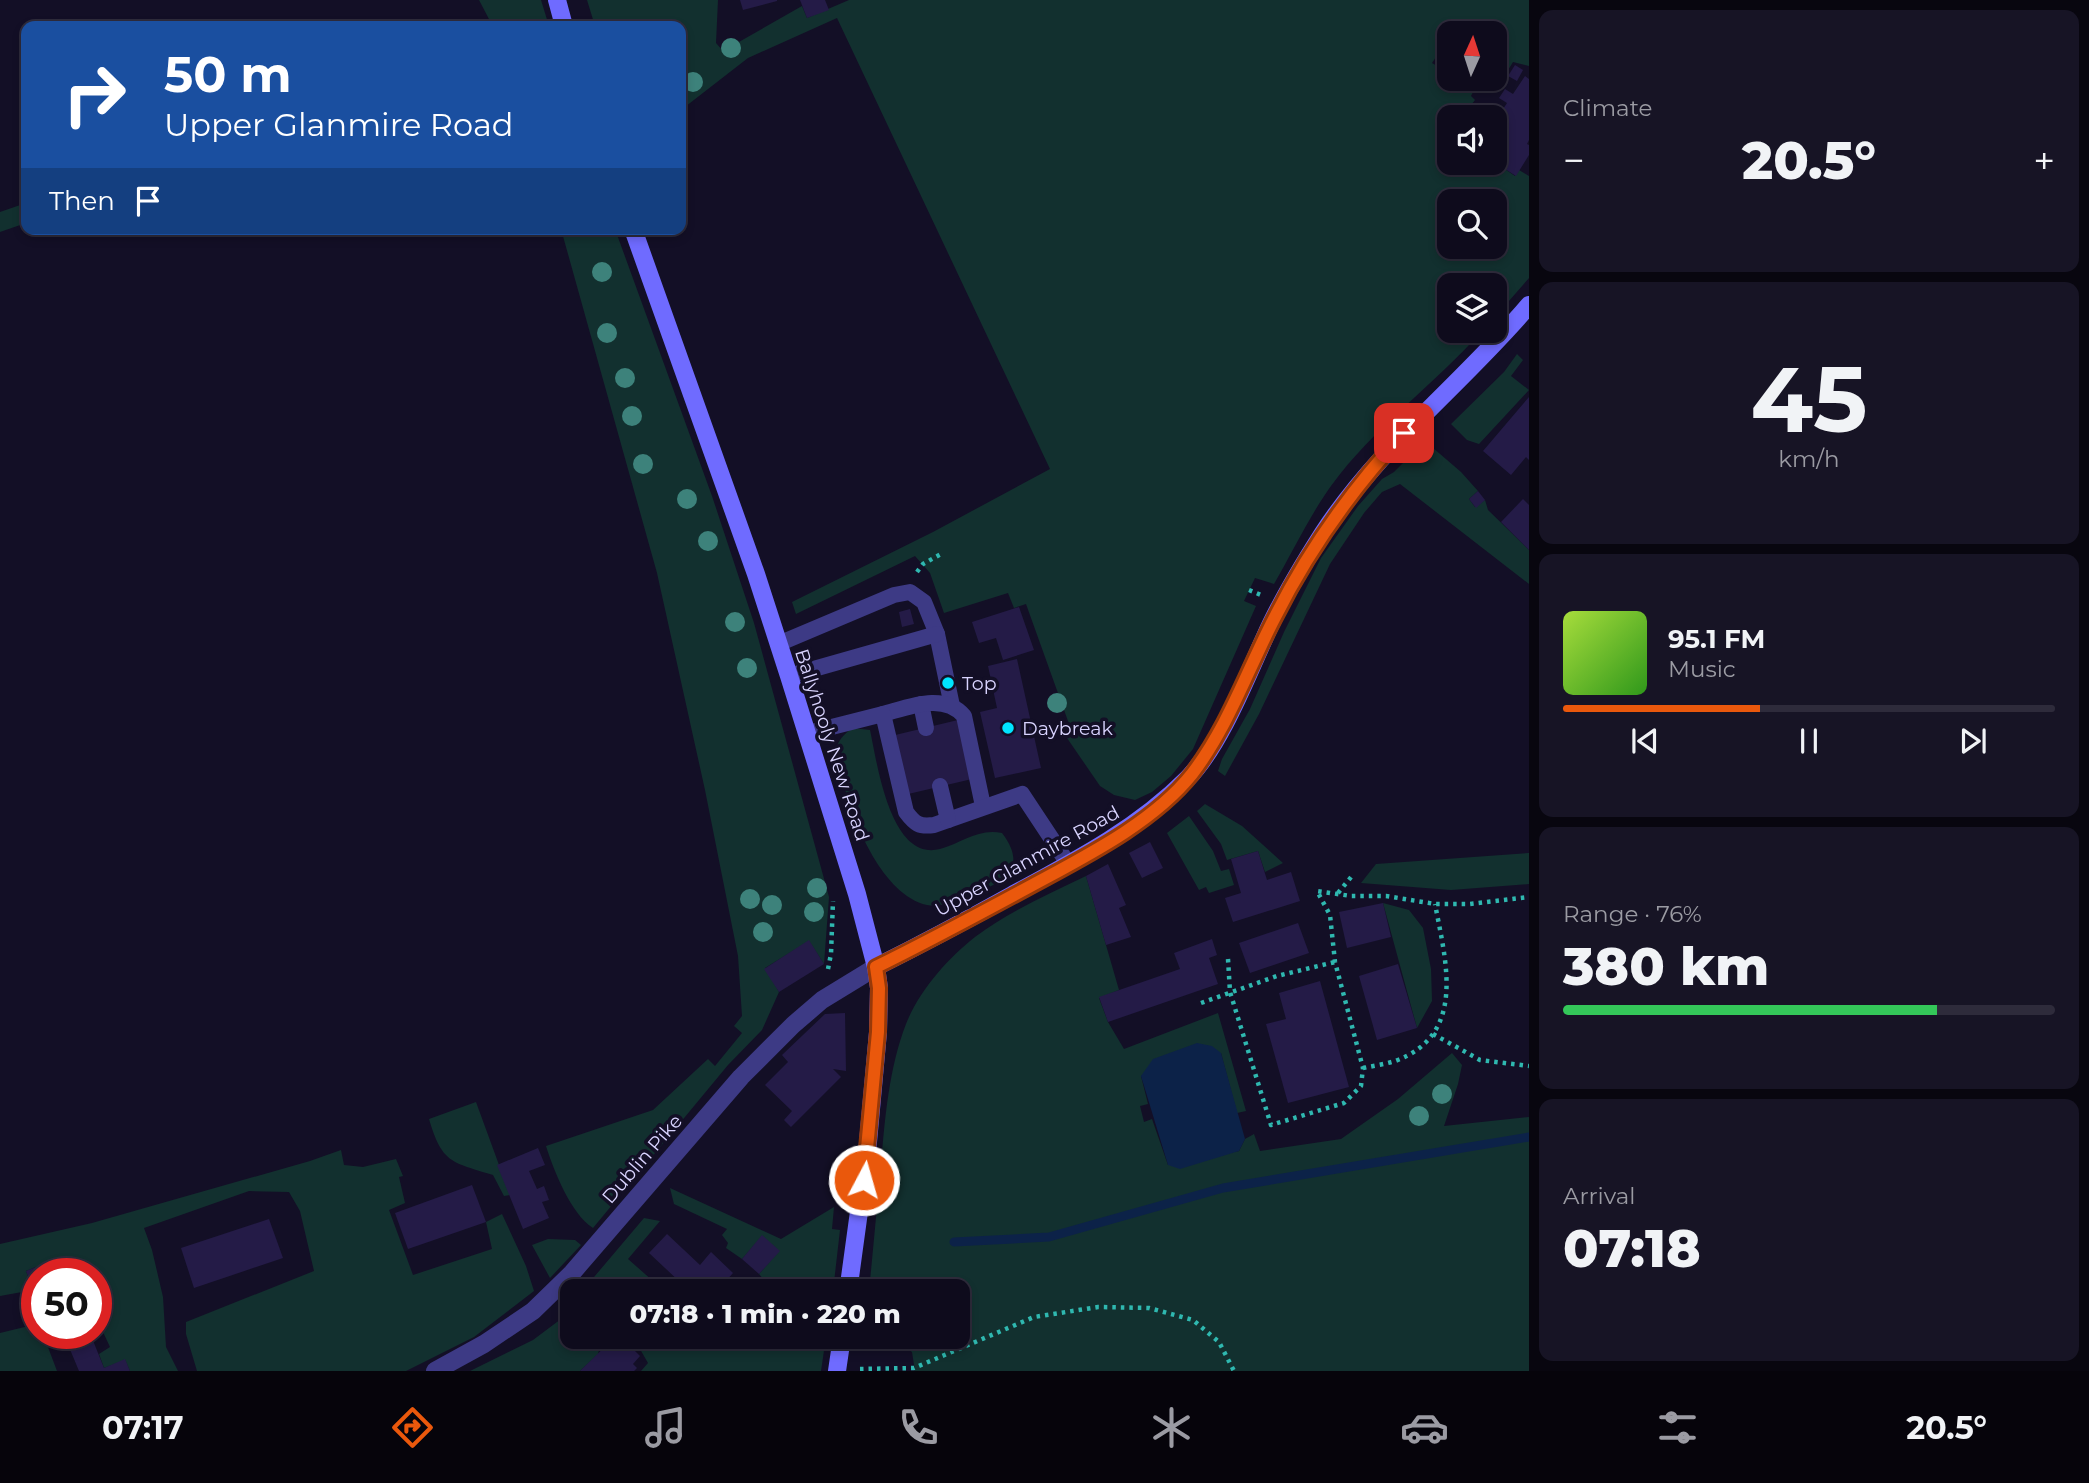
<!DOCTYPE html>
<meta charset="utf-8">
<style>
body{margin:0;font-family:Montserrat,sans-serif;background:#171425;color:#f1f3f6;height:100vh;display:flex;flex-direction:column;font-size:26px;white-space:nowrap}
*{box-sizing:border-box;margin:0}
p{font-size:23px;color:#9b9ba3}
.icon{flex:none;width:38px;height:38px;fill:none;stroke:currentColor;stroke-width:2;stroke-linecap:round;stroke-linejoin:round}
.map{position:relative;flex:1;overflow:hidden}
.sheet{display:flex;flex-direction:column;gap:10px;padding:10px;background:#08060f;width:560px}
.sheet>*{flex:none}
.guide{position:absolute;left:21px;top:21px;width:665px;height:214px;border-radius:14px;box-shadow:0 4px 10px #0003,0 0 0 2px #2e2b3b;background:#1a4fa0;color:#fff;overflow:hidden}
.needle{width:46px;rotate:3deg}
.tools{position:absolute;left:1437px;top:21px;display:grid;gap:14px}
.tools a{display:grid;place-items:center;width:70px;height:70px;border-radius:14px;background:#0e0b1c;box-shadow:0 4px 10px #0003,0 0 0 2px #2e2b3b;font-size:35px}
.speed{position:absolute;left:21px;top:1258px;display:flex;gap:14px;font-size:35px;font-weight:700;text-align:center}
.speed>*{display:grid;place-content:center;width:91px;height:91px;border-radius:50%;background:#0e0b1c;box-shadow:0 4px 10px #0003,0 0 0 2px #2e2b3b;line-height:1}
.speed .limit{border:10px solid #d22;background:#fff;color:#111}
.pin{position:absolute;display:grid;place-items:center;width:60px;height:60px;color:#fff;margin:-30px;border-radius:14px;box-shadow:0 4px 10px #0006}
.me{position:absolute;width:77px;margin:-38px;rotate:6deg;stroke-linejoin:round;filter:drop-shadow(0 0 5px #0008)}
.turn{display:flex;align-items:center;gap:24px;height:147px;padding:0 28px;font-size:32px}
.turn .icon{width:91px;height:91px;stroke-width:2.5}
.turn b{display:block;font-size:49px;line-height:60px}
.then{display:flex;align-items:center;height:66px;padding:0 28px;background:#0003;gap:14px;font-size:26px}
.big{font-size:52px;font-weight:800;line-height:1.1}
.sheet .tile{flex:1;display:flex;flex-direction:column;justify-content:center;gap:10px;min-width:0;padding:0 24px;border-radius:14px;background:#171425}
.sheet .dial{align-items:center;gap:0}
.dial b{font-size:91px;line-height:1}
.song{display:flex;align-items:center;gap:21px}
.cover{width:84px;height:84px;border-radius:10px;background:linear-gradient(135deg,hsl(80 70% 55%),hsl(110 70% 35%))}
.played{height:7px;border-radius:4px;background:linear-gradient(90deg,#ea580c 40%,#2e2b3b 40%)}
.keys{display:flex;justify-content:space-around;direction:ltr}
.heat{display:flex;justify-content:space-between;align-items:center;font-size:38px;direction:ltr}
.charge{height:10px;border-radius:5px;background:linear-gradient(90deg,#34c759 76%,#2e2b3b 0)}
.trip{position:absolute;left:560px;top:1279px;width:410px;height:70px;border-radius:14px;background:#0e0b1c;box-shadow:0 4px 10px #0003,0 0 0 2px #2e2b3b;font-weight:800;line-height:70px;text-align:center}
.tabs{display:flex;height:112px;justify-content:space-around;align-items:center;background:#06040b;color:#9b9ba3}
.tabs .icon{width:49px;height:49px}
.tabs .on{color:#ea580c}
.tabs b{font-size:32px;color:#f1f3f6}
main{display:flex;flex:1;min-height:0}
.map>svg:first-child{display:block}
.green{fill:#12302f;fill-rule:evenodd}
.water{fill:#0c2248}
.lines{fill:none;stroke-linecap:round;stroke-linejoin:round}
.stream{stroke:#0c2248;stroke-width:9}
.building{fill:#241b47}
.path{stroke:#2fb8b0;stroke-width:4.5;stroke-dasharray:3.5 5;stroke-linecap:butt}
.service{stroke:#3d3a85;stroke-width:16}
.tertiary{stroke:#3d3a85;stroke-width:18}
.secondary{stroke:#6f6bff;stroke-width:18}
.tree{fill:#3d827b}
.route-casing{stroke:#983908;stroke-width:18}
.route{stroke:#ea580c;stroke-width:12}
.poi-dot{fill:#00e5ff;stroke:#130f26;stroke-width:2.5}
.labels{text-anchor:middle;dominant-baseline:central;stroke-width:7;stroke-linejoin:round;paint-order:stroke}
.poi-label{font-size:19px;fill:#d9d4ff;stroke:#130f26;text-anchor:start}
.street-label{font-size:19px;fill:#d9d4ff;stroke:#130f26}
</style>
<main>
<div class="map">
<svg width="1529" height="1371" viewBox="0 0 1529 1371">
<rect width="100%" height="100%" fill="#130f26"/>
<g class="green">
<path d="M479,0H541L549,26H490V21Z"/>
<path d="M587,0H718L716,43L723,51L802,6L807,18L849,0H1529V66L1513,62L1494,93L1473,79H1494V33H1449V38L1432,63L1449,73V79H1458L1475,88L1471,96L1475,100L1462,117H1449V163L1495,162L1515,176L1519,170L1529,176V278L1495,317L1494,285H1449V331H1482C1434,385 1374,427 1331,486C1310,515 1292,553 1274,584L1255,578L1244,601L1256,606L1193,749L1171,776L1152,792L1135,800L1114,795L1100,786L1067,738L1073,735L1026,604L1014,608L1008,593L944,613L930,573L915,556L796,614L792,602L933,532L1050,469L837,18L748,58L681,110V26H595ZM1449,201H1494V247H1449Z"/>
<path d="M26,203V223L0,232V212Z"/>
<path d="M561,229H615L712,496L754,623L829,897L824,964L809,941L765,968L779,992L762,1030L728,1065L593,1228C571,1214 554,1171 546,1146L653,1110L708,1059L715,1066L742,1033L734,1026L742,1016L738,956L705,790L657,573Z"/>
<path d="M1517,354L1523,360L1511,376L1529,390L1479,444L1467,440L1451,424L1504,372Z"/>
<path d="M1425,441L1461,472L1478,491L1469,499L1475,507L1485,500L1488,510L1529,550V584L1400,484L1382,492L1364,513L1330,564L1259,714L1225,776L1218,771L1222,759L1250,709L1284,632L1321,558L1358,506L1382,479L1394,472Z"/>
<path d="M852,728L870,730C877,762 890,862 940,849C962,843 978,828 1002,833C1031,871 999,884 968,896C955,901 941,908 927,905C883,895 854,824 844,785C837,760 827,747 852,728Z"/>
<path d="M1205,804L1242,826L1283,863L1265,872L1258,851L1227,860L1221,844L1197,811Z"/>
<path d="M1189,816L1213,851L1221,871L1229,869L1234,885L1209,893L1206,887L1199,890L1167,833Z"/>
<path d="M1529,853V884L1451,890L1361,883L1376,864Z"/>
<path d="M1086,876L1119,990L1099,998L1108,1022L1124,1049L1218,1013L1246,1111L1237,1113L1221,1053L1141,1076L1148,1104L1140,1106L1144,1122L1152,1119L1168,1165L1239,1151L1245,1139L1254,1134L1260,1151L1341,1139L1398,1099L1452,1053L1462,1065L1458,1084L1444,1126L1529,1117V1371H915L912,1352L890,1337H957V1292H869C873,1249 877,1207 881,1165C885,1118 889,1068 906,1024C919,991 947,959 975,937C1008,912 1049,894 1086,876Z"/>
<path d="M1383,903L1409,910L1423,928L1431,969L1432,1001L1417,1028Z"/>
<path d="M476,1102L510,1195L504,1196L493,1175C451,1162 442,1163 429,1119Z"/>
<path d="M341,1150L344,1165L363,1167L396,1159L403,1176L399,1177L405,1203L389,1210L413,1275L492,1249L486,1222L502,1214L526,1266L534,1291L474,1337L406,1371H197L186,1334V1322L314,1271L300,1211L289,1192L249,1191L144,1228L152,1250L163,1297L166,1347L178,1371H130L125,1360L104,1368L99,1354L110,1347L96,1317V1274H71L64,1256L26,1271L33,1290L0,1296V1244L92,1223L310,1161Z"/>
<path d="M670,1188L781,1239L834,1207L832,1229L840,1230L833,1291H763L769,1286L759,1274L779,1251L762,1236L742,1259L726,1248L728,1243L722,1235L727,1229L674,1204Z"/>
<path d="M644,1218L660,1221L628,1259L662,1289L659,1292L586,1291L585,1288L589,1283Z"/>
<path d="M548,1239L575,1240L581,1245L550,1278L532,1245Z"/>
<path d="M569,1313H572V1337L602,1338L598,1354L580,1371H470L533,1340Z"/>
<path d="M37,1324V1334H43L57,1371H0V1333Z"/>
<path d="M633,1337H679L699,1348L712,1337H826L821,1371H641L648,1363Z"/>
</g>
<path class="water" d="M1197,1043L1212,1046L1221,1053L1245,1139L1239,1151L1180,1169L1168,1165L1141,1076L1153,1059Z"/>
<g class="lines">
<path class="stream" d="M954,1242L1049,1237L1223,1188L1529,1137"/>
</g>
<g class="building">
<path d="M740,0H777V1L743,10Z"/>
<path d="M800,0H825L829,10L807,18Z"/>
<path d="M1449,38V62L1438,54Z"/>
<path d="M1515,65L1523,70L1517,81L1508,76Z"/>
<path d="M1525,76L1529,79V140L1527,144L1529,145V155L1516,176L1494,162V123L1507,103L1499,98L1505,89L1513,94Z"/>
<path d="M1529,397V460L1526,457L1511,475L1483,451Z"/>
<path d="M1478,491L1485,500L1476,508L1469,499Z"/>
<path d="M1523,499L1529,505V550L1501,522Z"/>
<path d="M1019,607L1034,650L1003,660L996,638L979,643L972,622Z"/>
<path d="M910,609L914,624L902,627L899,612Z"/>
<path d="M1017,659L1041,768L995,778L980,712L997,708L988,666Z"/>
<path d="M958,720L972,779L904,795L891,736Z"/>
<path d="M1150,842L1163,868L1142,878L1129,853Z"/>
<path d="M1258,851L1267,880L1291,872L1300,901L1233,922L1225,898L1241,893L1231,859Z"/>
<path d="M1108,864L1126,905L1119,908L1131,937L1106,945L1086,876Z"/>
<path d="M1383,903L1391,937L1347,948L1339,912Z"/>
<path d="M1298,923L1309,953L1250,973L1239,943Z"/>
<path d="M1212,939L1217,955L1209,958L1218,984L1108,1022L1099,997L1180,969L1174,953Z"/>
<path d="M809,940L824,964L779,992L764,969Z"/>
<path d="M1398,964L1417,1028L1377,1040L1359,976Z"/>
<path d="M1320,981L1349,1087L1288,1103L1266,1024L1286,1019L1279,993Z"/>
<path d="M845,1013L846,1071L833,1069L841,1077L791,1127L784,1120L792,1111L765,1085L788,1062L782,1055L825,1014Z"/>
<path d="M538,1148L545,1165L529,1171L537,1189L544,1186L549,1200L542,1202L549,1218L523,1229L497,1165Z"/>
<path d="M472,1185L486,1222L408,1249L395,1213Z"/>
<path d="M269,1219L283,1258L194,1288L181,1248Z"/>
<path d="M667,1234L700,1265L711,1252L733,1273L716,1292H672L681,1283L649,1253Z"/>
<path d="M762,1235L780,1251L759,1274L742,1259Z"/>
<path d="M64,1256L71,1274H37V1288L33,1290L26,1271Z"/>
<path d="M615,1337H621L640,1356L633,1364L637,1368L634,1371H580Z"/>
<path d="M92,1338L104,1368L125,1359L130,1371H79L69,1347Z"/>
</g>
<g class="lines">
<g class="path">
<path d="M917,572L923,564L941,554"/>
<path d="M1249,590L1261,595"/>
<path d="M1338,893L1352,876"/>
<path d="M1228,959L1230,992L1271,1125L1344,1103L1361,1086L1363,1068L1335,962L1330,915L1317,891L1351,896H1386L1435,904H1470L1529,897"/>
<path d="M828,969L831,954L833,901"/>
<path d="M1201,1003L1277,976L1335,962"/>
<path d="M1433,1034L1480,1060L1529,1066"/>
<path d="M1363,1068C1373,1066 1385,1064 1395,1061C1467,1035 1446,962 1435,904"/>
<path d="M860,1369L914,1368L1034,1317L1098,1307L1149,1308L1193,1320L1219,1342L1234,1371"/>
</g>
<g class="service">
<path d="M778,644L894,595L910,592L924,602L937,634L952,706"/>
<path d="M789,676L937,634"/>
<path d="M921,704L926,728"/>
<path d="M883,714C909,707 944,692 964,716L983,806"/>
<path d="M808,733L883,714L906,812C915,824 919,827 934,825L1022,794L1069,865"/>
<path d="M940,786L948,820"/>
</g>
<path class="tertiary" d="M435,1371L484,1344L533,1311L572,1273L741,1077L793,1025L822,1000L876,967"/>
<g class="secondary">
<path d="M557,0L564,26"/>
<path d="M633,229L756,574L789,676L857,894L876,967L879,988L878,1032L867,1153L848,1292"/>
<path d="M876,967C922,944 967,920 1012,895C1075,861 1137,829 1188,778C1220,745 1245,681 1264,639C1280,602 1302,566 1323,533C1380,446 1463,383 1529,305"/>
<path d="M837,1371L842,1337"/>
</g>
</g>
<g class="tree">
<circle cx="731" cy="48" r="10"/>
<circle cx="693" cy="82" r="10"/>
<circle cx="602" cy="272" r="10"/>
<circle cx="607" cy="333" r="10"/>
<circle cx="625" cy="378" r="10"/>
<circle cx="632" cy="416" r="10"/>
<circle cx="643" cy="464" r="10"/>
<circle cx="687" cy="499" r="10"/>
<circle cx="708" cy="541" r="10"/>
<circle cx="735" cy="622" r="10"/>
<circle cx="747" cy="668" r="10"/>
<circle cx="1057" cy="703" r="10"/>
<circle cx="817" cy="888" r="10"/>
<circle cx="750" cy="899" r="10"/>
<circle cx="772" cy="905" r="10"/>
<circle cx="814" cy="912" r="10"/>
<circle cx="763" cy="932" r="10"/>
<circle cx="1442" cy="1094" r="10"/>
<circle cx="1419" cy="1116" r="10"/>
</g>
<g class="lines">
<defs>
<path id="route" d="M864,1180L878,1032L879,988L876,967C927,942 977,915 1027,888C1082,858 1152,824 1192,774C1228,727 1247,671 1274,619C1308,551 1352,489 1404,433"/>
</defs>
<use href="#route" class="route-casing"/>
<use href="#route" class="route"/>
</g>
<g class="poi-dot">
<circle cx="948" cy="683" r="7"/>
<circle cx="1008" cy="728" r="7"/>
</g>
<g class="labels">
<g class="poi-label">
<text x="962" y="683">Top</text>
<text x="1022" y="728">Daybreak</text>
</g>
<g class="street-label">
<text transform="translate(832 745) rotate(72)">Ballyhooly New Road</text>
<text transform="translate(1027 861) rotate(-29)">Upper Glanmire Road</text>
<text transform="translate(642 1159) rotate(-49)">Dublin Pike</text>
</g>
</g>
</svg>
<div class="tools">
<a><svg class="needle" viewBox="-14 -14 28 28"><path d="M0-13l5 13h-10z" fill="#e53935"/><path d="M0 13l5-13h-10z" fill="#9b9ba3"/></svg></a>
<a><svg class="icon" aria-label="sound" viewBox="0 0 24 24"><path d="M4 9h4l5-4v14l-5-4H4zM17 9q2 3 0 6"/></svg></a>
<a><svg class="icon" aria-label="search" viewBox="0 0 24 24"><circle cx="10" cy="10" r="6"/><path d="M15 15l6 6"/></svg></a>
<a><svg class="icon" aria-label="layers" viewBox="0 0 24 24"><path d="M12 4l9 5-9 5-9-5zM3 14l9 5 9-5"/></svg></a>
</div>
<div class="speed"><div class="limit">50</div></div>
<div class="pin" style="left:1404px;top:433px;background:#d93025"><svg class="icon" aria-label="arrive" viewBox="0 0 24 24"><path d="M6 21V4h12l-3 4 3 4H6"/></svg></div>
<svg class="me" style="left:864px;top:1180px" viewBox="-20 -20 40 40"><circle r="17" fill="#ea580c" stroke="#fff" stroke-width="3"/><path d="M0-11L8 9 0 5-8 9z" fill="#fff"/></svg>
<div class="trip">07:18 · 1 min · 220 m</div>
<div class="guide">
<div class="turn"><svg class="icon" aria-label="right" viewBox="0 0 24 24"><path d="M7 20v-9h11M14 6l5 5-5 5"/></svg><div><b>50 m</b>Upper Glanmire Road</div></div>
<div class="then">Then<svg class="icon" aria-label="arrive" viewBox="0 0 24 24"><path d="M6 21V4h12l-3 4 3 4H6"/></svg></div>
</div>
</div>
<section class="sheet">
<div class="tile"><p>Climate</p>
<div class="heat"><a>−</a><b class="big">20.5°</b><a>+</a></div>
</div>
<div class="tile dial"><b>45</b><p>km/h</p></div>
<div class="tile">
<div class="song"><i class="cover"></i><div><b>95.1 FM</b><p>Music</p></div></div>
<div class="played"></div>
<div class="keys"><svg class="icon" aria-label="previous" viewBox="0 0 24 24"><path d="M18 5L8 12l10 7zM5 5v14"/></svg><svg class="icon" aria-label="pause" viewBox="0 0 24 24"><path d="M8 5v14M16 5v14"/></svg><svg class="icon" aria-label="next" viewBox="0 0 24 24"><path d="M6 5l10 7-10 7zM19 5v14"/></svg></div>
</div>
<div class="tile"><p>Range · 76%</p><b class="big">380 km</b><div class="charge"></div></div>
<div class="tile"><p>Arrival</p><b class="big">07:18</b></div>
</section>
</main>
<nav class="tabs">
<b>07:17</b>
<svg class="icon on" aria-label="directions" viewBox="0 0 24 24"><path d="M12 3l9 9-9 9-9-9zM9 14v-3h6M13 9l2 2-2 2"/></svg>
<svg class="icon" aria-label="music" viewBox="0 0 24 24"><path d="M9 18V5l10-2v13"/><circle cx="6" cy="18" r="3"/><circle cx="16" cy="16" r="3"/></svg>
<svg class="icon" aria-label="phone" viewBox="0 0 24 24"><path d="M5 4h4l2 5-3 2q2 4 5 5l2-3 5 2v4C11 20 4 13 5 4z"/></svg>
<svg class="icon" aria-label="climate" viewBox="0 0 24 24"><path d="M12 3v18M4 7l16 10M4 17L20 7"/></svg>
<svg class="icon" aria-label="car" viewBox="0 0 24 24"><path d="M5 17H2v-5l4-1 3-4h7l3 4 3 1v5h-3M9 17h6M6 11h13"/><circle cx="7" cy="17" r="2"/><circle cx="17" cy="17" r="2"/></svg>
<svg class="icon" aria-label="filters" viewBox="0 0 24 24"><path d="M4 7h16M4 17h16"/><circle cx="9" cy="7" r="2"/><circle cx="15" cy="17" r="2"/></svg>
<b>20.5°</b>
</nav>
